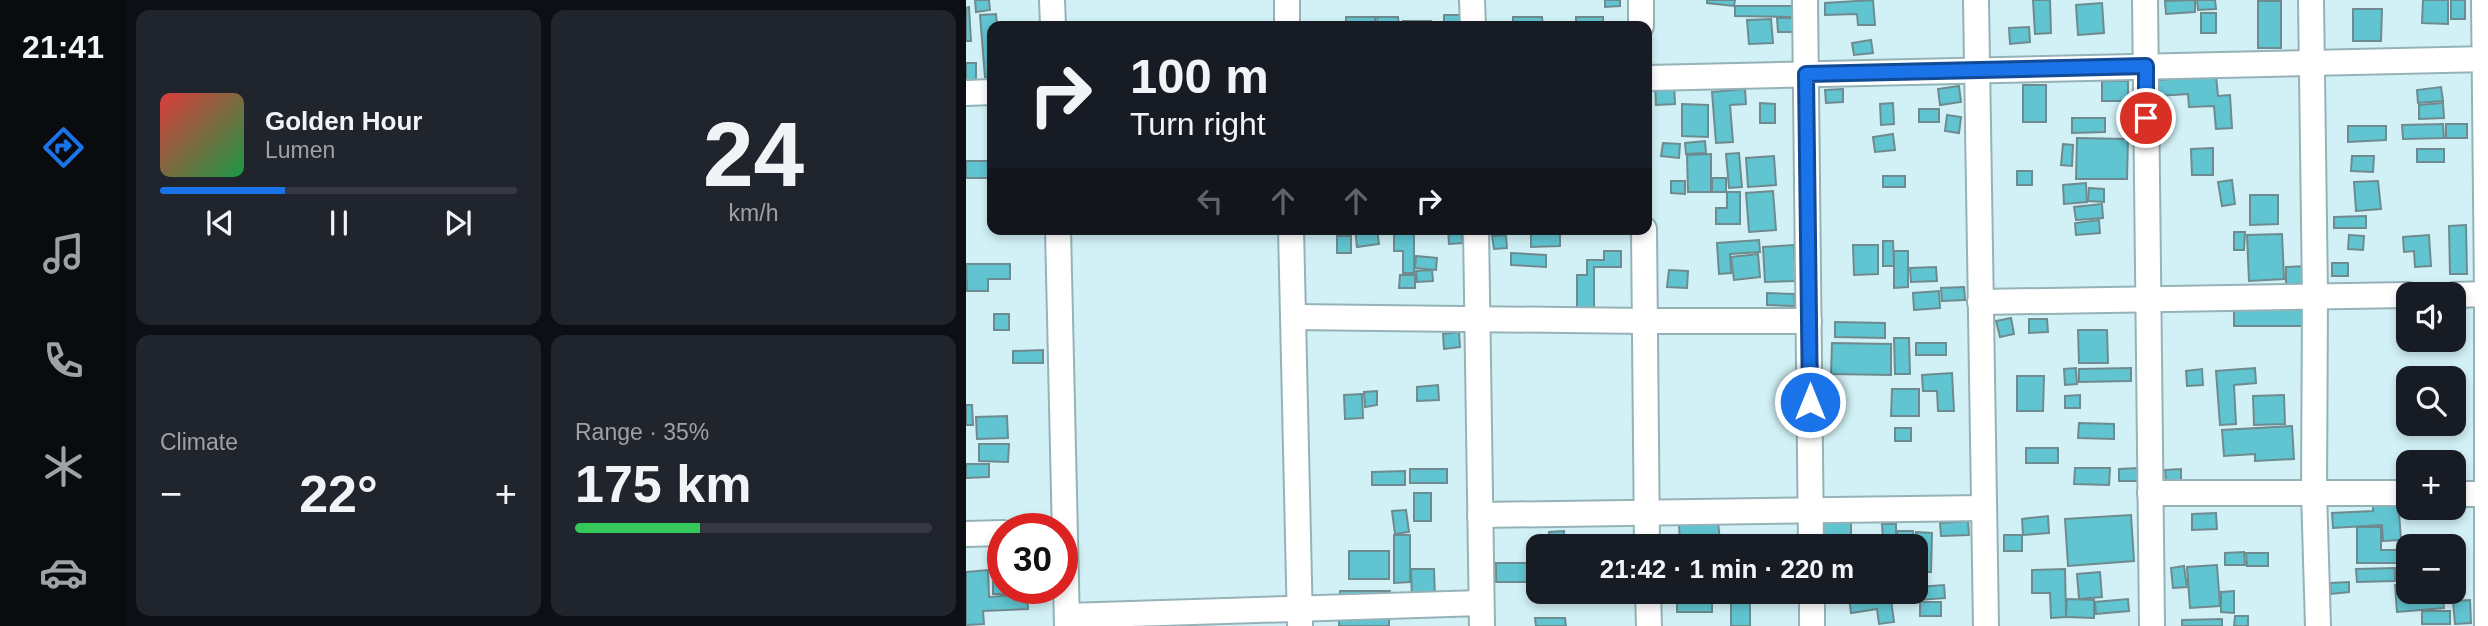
<!DOCTYPE html>
<meta charset="utf-8">
<style>
body{margin:0;font-family:Arial,sans-serif;background:#20242c;color:#f1f3f6;height:100vh;display:flex;flex-direction:column;font-size:26px;white-space:nowrap}
*{box-sizing:border-box;margin:0}
p{font-size:23px;color:#9ea1a6}
.icon{flex:none;width:38px;height:38px;fill:none;stroke:currentColor;stroke-width:2;stroke-linecap:round;stroke-linejoin:round}
.map{position:relative;flex:1;overflow:hidden}
.sheet{display:flex;flex-direction:column;gap:10px;padding:10px;background:#0d0f14;width:840px}
.sheet>*{flex:none}
.banner{position:absolute;left:21px;top:21px;width:665px;height:214px;border-radius:14px;box-shadow:0 4px 10px #0003;background:#171b24;color:#f1f3f6;overflow:hidden}
.fabs{position:absolute;left:1430px;top:282px;display:grid;gap:14px}
.fabs a{display:grid;place-items:center;width:70px;height:70px;border-radius:14px;background:#171b24;box-shadow:0 4px 10px #0003;font-size:35px}
.speed{position:absolute;left:21px;top:513px;display:flex;gap:14px;font-size:35px;font-weight:700;text-align:center}
.speed>*{display:grid;place-content:center;width:91px;height:91px;border-radius:50%;background:#171b24;box-shadow:0 4px 10px #0003;line-height:1}
.speed .limit{border:10px solid #d22;background:#fff;color:#111}
.pin{position:absolute;display:grid;place-items:center;width:60px;height:60px;color:#fff;margin:-30px;border:4px solid #fff;border-radius:50%;box-shadow:0 2px 7px #0007}
.me{position:absolute;width:77px;margin:-38px;rotate:0deg;stroke-linejoin:round;filter:drop-shadow(0 0 5px #0008)}
.turn{display:flex;align-items:center;gap:24px;height:147px;padding:0 28px;font-size:32px}
.turn .icon{width:91px;height:91px;stroke-width:2.5}
.turn b{display:block;font-size:49px;line-height:60px}
.lanes{display:flex;align-items:center;height:66px;padding:0 28px;background:#0003;justify-content:center;gap:35px;direction:ltr}
.lanes .off{opacity:.35}
.big{font-size:52px;font-weight:700;line-height:1.1}
.sheet .tile{flex:1;display:flex;flex-direction:column;justify-content:center;gap:10px;min-width:0;padding:0 24px;border-radius:14px;background:#20242c}
.sheet .dial{align-items:center;gap:0}
.dial b{font-size:91px;line-height:1}
.song{display:flex;align-items:center;gap:21px}
.cover{width:84px;height:84px;border-radius:10px;background:linear-gradient(135deg,hsl(0 70% 55%),hsl(140 70% 35%))}
.played{height:7px;border-radius:4px;background:linear-gradient(90deg,#1a73e8 35%,#363941 35%)}
.keys{display:flex;justify-content:space-around;direction:ltr}
.heat{display:flex;justify-content:space-between;align-items:center;font-size:38px;direction:ltr}
.charge{height:10px;border-radius:5px;background:linear-gradient(90deg,#34c759 35%,#363941 0)}
.sheet .tiles{flex:1;display:grid;gap:10px;grid-template-columns:repeat(2,1fr)}
.trip{position:absolute;left:560px;top:534px;width:402px;height:70px;border-radius:14px;background:#171b24;box-shadow:0 4px 10px #0003;font-weight:700;line-height:70px;text-align:center}
main{display:flex;flex:1;min-height:0}
.tab-bar{display:flex;flex-direction:column;width:126px;justify-content:space-around;align-items:center;background:#090b0e;color:#9ea1a6}
.tab-bar .icon{width:49px;height:49px}
.tab-bar .current{color:#1a73e8}
.tab-bar b{font-size:32px;color:#f1f3f6}
.map>svg:first-child{display:block}
.building{fill:#61c4d1;stroke:#6e8b8f;stroke-width:2}
.lines{fill:none;stroke-linecap:round;stroke-linejoin:round}
.minor-casing{stroke:#95b3b7;stroke-width:28}
.minor{stroke:#fff;stroke-width:24}
.route-casing{stroke:#114b97;stroke-width:18}
.route{stroke:#1a73e8;stroke-width:12}
</style>
<main>
<nav class="tab-bar">
<b>21:41</b>
<svg class="icon current" aria-label="directions" viewBox="0 0 24 24"><path d="M12 3l9 9-9 9-9-9zM9 14v-3h6M13 9l2 2-2 2"/></svg>
<svg class="icon" aria-label="music" viewBox="0 0 24 24"><path d="M9 18V5l10-2v13"/><circle cx="6" cy="18" r="3"/><circle cx="16" cy="16" r="3"/></svg>
<svg class="icon" aria-label="phone" viewBox="0 0 24 24"><path d="M5 4h4l2 5-3 2q2 4 5 5l2-3 5 2v4C11 20 4 13 5 4z"/></svg>
<svg class="icon" aria-label="climate" viewBox="0 0 24 24"><path d="M12 3v18M4 7l16 10M4 17L20 7"/></svg>
<svg class="icon" aria-label="car" viewBox="0 0 24 24"><path d="M5 17H2v-5l4-1 3-4h7l3 4 3 1v5h-3M9 17h6M6 11h13"/><circle cx="7" cy="17" r="2"/><circle cx="17" cy="17" r="2"/></svg>
</nav>
<section class="sheet">
<div class="tiles">
<div class="tile">
<div class="song"><i class="cover"></i><div><b>Golden Hour</b><p>Lumen</p></div></div>
<div class="played"></div>
<div class="keys"><svg class="icon" aria-label="previous" viewBox="0 0 24 24"><path d="M18 5L8 12l10 7zM5 5v14"/></svg><svg class="icon" aria-label="pause" viewBox="0 0 24 24"><path d="M8 5v14M16 5v14"/></svg><svg class="icon" aria-label="next" viewBox="0 0 24 24"><path d="M6 5l10 7-10 7zM19 5v14"/></svg></div>
</div>
<div class="tile dial"><b>24</b><p>km/h</p></div>
<div class="tile"><p>Climate</p>
<div class="heat"><a>−</a><b class="big">22°</b><a>+</a></div>
</div>
<div class="tile"><p>Range · 35%</p><b class="big">175 km</b><div class="charge"></div></div>
</div>
</section>
<div class="map">
<svg width="1522" height="626" viewBox="0 0 1522 626">
<rect width="100%" height="100%" fill="#d2f1f6"/>
<g class="building">
<path d="M9,0H23L24,10L10,12Z"/>
<path d="M639,0H654V6L639,7Z"/>
<path d="M741,0H769L768,6L741,3Z"/>
<path d="M907,0L909,25H892L891,14L859,15V3Z"/>
<path d="M1067,0H1084L1085,33L1069,34Z"/>
<path d="M1229,0V12L1200,14L1199,1Z"/>
<path d="M1231,0H1249L1250,9L1232,10Z"/>
<path d="M1457,0H1482V24L1456,23Z"/>
<rect x="1485" y="0" width="14" height="19"/>
<rect x="1292" y="1" width="23" height="47"/>
<path d="M1136,3L1138,33L1112,35L1110,5Z"/>
<path d="M769,6H826V17L769,16Z"/>
<path d="M3,7L5,41H0V8Z"/>
<path d="M1387,9H1416L1415,41H1387Z"/>
<rect x="1235" y="13" width="15" height="20"/>
<path d="M30,14L31,26H26V76L19,77L14,15Z"/>
<rect x="478" y="15" width="16" height="11"/>
<rect x="380" y="17" width="29" height="9"/>
<path d="M411,17H432L433,26H412Z"/>
<path d="M547,17H576L577,26H547Z"/>
<rect x="610" y="17" width="27" height="9"/>
<path d="M811,18H828V32H812Z"/>
<path d="M805,19L807,43L783,44L781,20Z"/>
<rect x="437" y="21" width="28" height="5"/>
<path d="M1063,27L1064,42L1044,44L1043,28Z"/>
<path d="M905,40L907,53L888,55L886,43Z"/>
<rect x="0" y="63" width="10" height="17"/>
<path d="M1250,76L1252,96L1264,95L1266,128L1250,129L1248,106L1223,107L1222,94L1193,96L1192,80Z"/>
<rect x="1136" y="81" width="26" height="20"/>
<path d="M708,82L709,104L690,105L689,84Z"/>
<rect x="1057" y="85" width="23" height="37"/>
<path d="M993,86L995,102L974,105L972,89Z"/>
<path d="M1475,87L1477,101L1452,103L1451,90Z"/>
<path d="M779,89L780,104L764,105L767,142L750,143L746,92Z"/>
<path d="M877,89V102L860,103L859,90Z"/>
<path d="M794,103L809,104V123H794Z"/>
<path d="M927,103L928,124L915,125L914,104Z"/>
<path d="M1477,103L1478,118L1453,119V105Z"/>
<path d="M716,104L742,105V137L716,136Z"/>
<rect x="953" y="109" width="20" height="13"/>
<path d="M981,115L995,117L993,133L979,131Z"/>
<path d="M1106,118H1139V132L1106,133Z"/>
<path d="M1477,124L1478,138L1437,139L1436,125Z"/>
<rect x="1480" y="124" width="21" height="14"/>
<path d="M1382,126H1420V140L1382,142Z"/>
<path d="M927,134L929,150L909,152L907,137Z"/>
<path d="M1111,138L1162,139L1161,179H1110Z"/>
<path d="M739,141L740,153L720,154L719,143Z"/>
<path d="M697,143L714,144L713,158L695,156Z"/>
<path d="M1097,144L1107,145L1106,166L1095,165Z"/>
<path d="M1247,148V175H1226L1225,149Z"/>
<rect x="1451" y="149" width="27" height="13"/>
<path d="M773,153L776,187L763,188L760,154Z"/>
<path d="M745,154V192H722L721,155Z"/>
<path d="M808,156L810,185L782,187L780,158Z"/>
<path d="M1386,156H1408L1407,172L1385,171Z"/>
<rect x="0" y="161" width="23" height="17"/>
<rect x="1051" y="171" width="15" height="14"/>
<rect x="917" y="176" width="22" height="11"/>
<rect x="746" y="178" width="14" height="14"/>
<path d="M1266,180L1269,204L1256,206L1252,182Z"/>
<path d="M705,181H719V194L705,193Z"/>
<path d="M1412,181L1415,209L1390,211L1388,182Z"/>
<path d="M1120,183L1121,202L1098,204L1097,185Z"/>
<path d="M1123,188L1138,189V202L1122,201Z"/>
<path d="M807,191L810,230L783,232L780,193Z"/>
<path d="M761,192H774V224H750V208H761Z"/>
<path d="M1284,195H1312V224L1284,225Z"/>
<path d="M1136,204L1137,218L1110,220L1108,207Z"/>
<path d="M1400,216V228H1368V217Z"/>
<path d="M1133,220L1134,233L1110,235L1109,223Z"/>
<path d="M1500,225L1501,274H1484L1483,226Z"/>
<path d="M389,229H411L413,244L391,247Z"/>
<path d="M428,229H448V273H437V251H428Z"/>
<path d="M482,229H495L497,243L483,244Z"/>
<path d="M565,229H594V246L565,247Z"/>
<path d="M608,229H649V233L608,234Z"/>
<path d="M1268,232H1279L1278,250H1268Z"/>
<path d="M1316,234L1318,279L1283,281L1281,235Z"/>
<path d="M540,235L541,248L528,249L526,236Z"/>
<path d="M1383,235L1398,236L1397,250L1382,249Z"/>
<path d="M1463,235L1465,266L1449,267L1448,251L1438,252L1437,237Z"/>
<rect x="371" y="236" width="14" height="17"/>
<path d="M793,240L794,252L764,254L765,273L753,274L751,243Z"/>
<path d="M917,241H927L928,266H917Z"/>
<path d="M828,245L830,281L799,282L797,247Z"/>
<path d="M887,245H912V274L888,275Z"/>
<path d="M638,251H655V267H628V311H611V275H621V260H638Z"/>
<path d="M928,251H942V287L928,288Z"/>
<path d="M545,253L580,255V267L545,265Z"/>
<path d="M792,254L794,277L768,280L765,257Z"/>
<path d="M450,256L471,258L470,270L449,268Z"/>
<rect x="1366" y="263" width="16" height="13"/>
<path d="M0,264H44V279H22V291H1Z"/>
<path d="M1340,266V291H1320V267Z"/>
<path d="M970,267L971,281L945,282L944,268Z"/>
<path d="M466,270L467,281L451,282L450,271Z"/>
<path d="M703,270L722,271L721,288L701,287Z"/>
<path d="M434,275H449V288H433Z"/>
<path d="M998,287L999,300L976,301L975,288Z"/>
<path d="M973,291L974,308L948,310L947,293Z"/>
<path d="M801,293L828,294L829,306L801,305Z"/>
<rect x="1268" y="310" width="79" height="16"/>
<rect x="28" y="314" width="15" height="16"/>
<path d="M1045,318L1048,334L1034,337L1030,321Z"/>
<path d="M1063,319H1081L1082,332L1063,333Z"/>
<path d="M869,322L919,323V338L869,337Z"/>
<path d="M1112,330H1141L1142,363H1113Z"/>
<path d="M493,332L494,347L478,349L477,334Z"/>
<path d="M928,338H943L944,374H929Z"/>
<path d="M866,343L925,344V375L865,374Z"/>
<rect x="950" y="343" width="30" height="12"/>
<path d="M77,350V363H47V351Z"/>
<path d="M1110,368L1111,384L1099,385L1098,369Z"/>
<path d="M1165,368V381L1113,382V369Z"/>
<path d="M1289,368L1290,383L1268,385L1270,424L1254,425L1250,371Z"/>
<path d="M1236,369L1237,385L1221,386L1220,371Z"/>
<path d="M986,373L988,411H972L971,391H957L956,375Z"/>
<path d="M1051,376H1078L1077,411H1051Z"/>
<path d="M472,385L473,400L451,401V387Z"/>
<path d="M926,389H953V416H925Z"/>
<path d="M411,391V405L399,407L398,392Z"/>
<path d="M396,394L397,418L379,419L378,395Z"/>
<path d="M1114,395V408H1099V396Z"/>
<path d="M1318,395L1319,424L1288,425L1287,396Z"/>
<path d="M0,405H6L7,425H0Z"/>
<path d="M41,416L42,438L11,439L10,417Z"/>
<path d="M1113,423L1148,424V439L1112,438Z"/>
<path d="M1326,426L1328,459L1289,461V454L1258,456L1256,430Z"/>
<rect x="929" y="428" width="16" height="13"/>
<path d="M13,444H43L42,462L13,461Z"/>
<rect x="1060" y="448" width="32" height="15"/>
<path d="M0,464H23V477L0,478Z"/>
<path d="M1109,468H1144L1143,485L1108,484Z"/>
<path d="M1172,468V481H1153V469Z"/>
<rect x="444" y="469" width="37" height="14"/>
<path d="M1215,469V480L1200,481L1199,470Z"/>
<path d="M439,471V485H406V472Z"/>
<rect x="448" y="493" width="17" height="28"/>
<path d="M1432,498L1435,540L1417,541L1416,525L1367,528L1366,513L1407,511V500Z"/>
<path d="M440,510L443,532L429,534L426,511Z"/>
<path d="M1250,513L1251,529L1226,530V514Z"/>
<path d="M1165,515L1168,561L1102,566L1099,519Z"/>
<path d="M1082,516L1083,533L1057,535L1056,519Z"/>
<path d="M856,519H885V546H857Z"/>
<path d="M1002,521L1003,535L975,536L974,523Z"/>
<path d="M752,522L754,541L714,543L713,524Z"/>
<path d="M916,524H930V540H917Z"/>
<path d="M1391,527H1415V550H1433V563H1391Z"/>
<path d="M598,531L599,546H584L583,532Z"/>
<path d="M931,531H947L948,546H932Z"/>
<path d="M950,532L966,533L965,572H950Z"/>
<path d="M428,535H444V582L428,583Z"/>
<rect x="1038" y="535" width="18" height="16"/>
<path d="M916,537V546H890V539Z"/>
<rect x="778" y="539" width="28" height="7"/>
<rect x="383" y="551" width="40" height="28"/>
<path d="M1278,552L1279,565H1259V553Z"/>
<path d="M1280,553H1302V566H1281Z"/>
<rect x="530" y="563" width="42" height="19"/>
<path d="M1437,563H1442V582H1438Z"/>
<path d="M1251,565L1254,606L1224,608L1221,567Z"/>
<path d="M1218,566L1221,587L1207,588L1205,568Z"/>
<path d="M1429,568V581L1391,582L1390,569Z"/>
<path d="M445,569H468L469,598H446Z"/>
<path d="M1099,569L1100,617L1085,618L1084,593H1066V570Z"/>
<path d="M22,570L23,597L61,594L62,609L17,611L18,624L0,625V572Z"/>
<path d="M1134,572L1136,597L1113,599L1111,574Z"/>
<path d="M27,582H37V588H41L42,594H27Z"/>
<path d="M1383,582V592L1365,594L1364,583Z"/>
<path d="M1442,584V592H1476L1478,608L1431,612L1429,585Z"/>
<path d="M978,585L979,598L953,600L952,587Z"/>
<path d="M374,591H424L423,626H373Z"/>
<path d="M1268,591V613L1255,612V592Z"/>
<path d="M587,592H613L614,599L587,601Z"/>
<path d="M764,592H778L779,597L765,599Z"/>
<path d="M924,592L928,622L913,624L911,609L885,613L883,598Z"/>
<rect x="711" y="598" width="35" height="14"/>
<path d="M1101,599L1128,600V618L1100,617Z"/>
<path d="M1162,599L1163,611L1130,614L1129,602Z"/>
<path d="M784,600V626H765V601Z"/>
<path d="M1504,600L1505,623L1489,624L1487,601Z"/>
<rect x="954" y="602" width="21" height="14"/>
<rect x="1456" y="611" width="28" height="13"/>
<path d="M1269,616H1282V626H1268Z"/>
<path d="M569,618H599L600,626H570Z"/>
<path d="M1256,619V626H1216V620Z"/>
</g>
<g class="lines">
<defs>
<g id="minor">
<path d="M86,0L87,26"/>
<path d="M321,0V26"/>
<path d="M506,0L507,26"/>
<path d="M675,0V26"/>
<path d="M839,0L845,546"/>
<path d="M1010,0L1020,626"/>
<path d="M1179,0L1186,626"/>
<path d="M1345,0L1349,296L1348,492L1352,626"/>
<path d="M1518,0L1521,294V626"/>
<path d="M681,78L1522,59"/>
<path d="M0,93L26,92"/>
<path d="M92,229L101,626"/>
<path d="M325,229L334,625"/>
<path d="M510,229L516,626"/>
<path d="M678,229L681,546"/>
<path d="M1488,295L1521,294"/>
<path d="M1014,302L1442,295"/>
<path d="M327,317L680,321H843"/>
<path d="M1184,493H1442"/>
<path d="M1488,494H1522"/>
<path d="M514,515L1017,508"/>
<path d="M0,534L37,533"/>
<path d="M682,592L683,626"/>
<path d="M846,592V626"/>
<path d="M101,616L515,603"/>
</g>
</defs>
<use href="#minor" class="minor-casing"/>
<use href="#minor" class="minor"/>
</g>
<g class="lines">
<defs>
<path id="route" d="M844,402L840,74L1180,66V118"/>
</defs>
<use href="#route" class="route-casing"/>
<use href="#route" class="route"/>
</g>
</svg>
<div class="fabs">
<a><svg class="icon" aria-label="sound" viewBox="0 0 24 24"><path d="M4 9h4l5-4v14l-5-4H4zM17 9q2 3 0 6"/></svg></a>
<a><svg class="icon" aria-label="search" viewBox="0 0 24 24"><circle cx="10" cy="10" r="6"/><path d="M15 15l6 6"/></svg></a>
<a>+</a>
<a>−</a>
</div>
<div class="speed"><div class="limit">30</div></div>
<div class="pin" style="left:1180px;top:118px;background:#d93025"><svg class="icon" aria-label="arrive" viewBox="0 0 24 24"><path d="M6 21V4h12l-3 4 3 4H6"/></svg></div>
<svg class="me" style="left:844px;top:402px" viewBox="-20 -20 40 40"><circle r="17" fill="#1a73e8" stroke="#fff" stroke-width="3"/><path d="M0-11L8 9 0 5-8 9z" fill="#fff"/></svg>
<div class="trip">21:42 · 1 min · 220 m</div>
<div class="banner">
<div class="turn"><svg class="icon" aria-label="right" viewBox="0 0 24 24"><path d="M7 20v-9h11M14 6l5 5-5 5"/></svg><div><b>100 m</b>Turn right</div></div>
<div class="lanes"><svg class="icon off" aria-label="left" viewBox="0 0 24 24"><path d="M17 20v-9H6M10 6l-5 5 5 5"/></svg><svg class="icon off" aria-label="ahead" viewBox="0 0 24 24"><path d="M12 20V5M6 11l6-6 6 6"/></svg><svg class="icon off" aria-label="ahead" viewBox="0 0 24 24"><path d="M12 20V5M6 11l6-6 6 6"/></svg><svg class="icon" aria-label="right" viewBox="0 0 24 24"><path d="M7 20v-9h11M14 6l5 5-5 5"/></svg></div>
</div>
</div>
</main>
